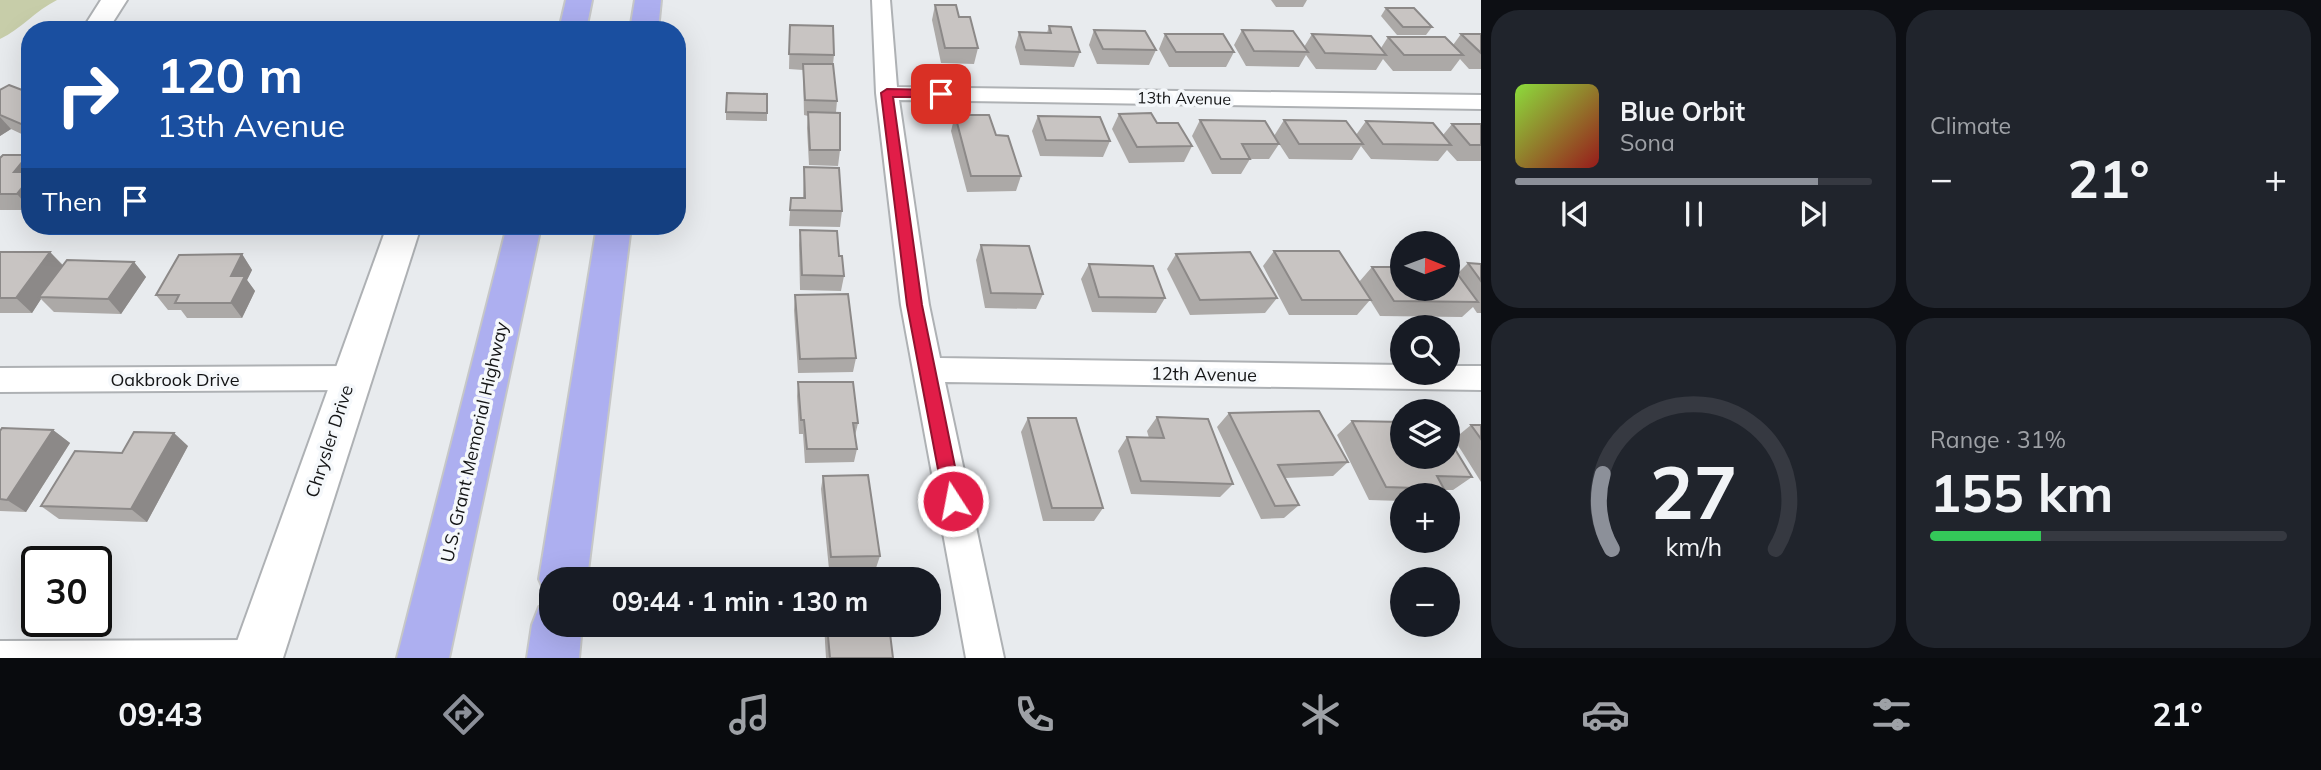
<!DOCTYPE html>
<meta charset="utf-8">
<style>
body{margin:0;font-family:Mulish,sans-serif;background:#20242c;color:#f1f3f6;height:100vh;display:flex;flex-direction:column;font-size:26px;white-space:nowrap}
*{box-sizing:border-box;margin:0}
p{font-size:23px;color:#9ea1a6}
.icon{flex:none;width:38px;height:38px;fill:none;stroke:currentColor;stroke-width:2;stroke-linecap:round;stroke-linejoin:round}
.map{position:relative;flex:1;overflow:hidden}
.side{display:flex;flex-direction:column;gap:10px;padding:10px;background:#0d0f14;width:840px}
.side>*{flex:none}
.hud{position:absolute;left:21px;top:21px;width:665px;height:214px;border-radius:28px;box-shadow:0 7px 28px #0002;background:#1a4fa0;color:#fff;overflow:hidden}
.needle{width:46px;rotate:91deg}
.buttons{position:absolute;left:1390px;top:231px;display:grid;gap:14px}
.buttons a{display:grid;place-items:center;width:70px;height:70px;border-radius:50%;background:#171b24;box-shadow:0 7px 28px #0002;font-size:35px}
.speed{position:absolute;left:21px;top:546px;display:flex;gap:14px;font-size:35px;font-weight:700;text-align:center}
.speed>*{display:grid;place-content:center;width:91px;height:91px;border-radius:50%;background:#171b24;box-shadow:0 7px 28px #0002;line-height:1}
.speed .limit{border:4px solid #111;border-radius:10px;background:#fff;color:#111}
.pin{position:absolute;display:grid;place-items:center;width:60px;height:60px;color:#fff;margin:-30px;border-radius:14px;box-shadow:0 4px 10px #0006}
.me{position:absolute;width:77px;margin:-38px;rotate:349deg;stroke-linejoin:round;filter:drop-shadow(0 0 5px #0008)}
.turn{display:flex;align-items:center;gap:24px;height:147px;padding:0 21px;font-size:32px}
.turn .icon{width:91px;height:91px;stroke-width:2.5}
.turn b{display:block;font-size:49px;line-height:60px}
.then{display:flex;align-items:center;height:66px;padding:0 21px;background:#0003;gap:14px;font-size:26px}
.big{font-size:52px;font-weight:700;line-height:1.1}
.side .card{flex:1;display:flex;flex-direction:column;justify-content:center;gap:10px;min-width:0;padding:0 24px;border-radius:28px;background:#20242c}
.side .dial{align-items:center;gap:0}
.dial svg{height:182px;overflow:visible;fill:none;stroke:#363941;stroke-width:7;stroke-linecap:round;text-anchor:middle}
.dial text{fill:#f1f3f6;stroke:none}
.song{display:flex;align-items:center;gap:21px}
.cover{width:84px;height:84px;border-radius:10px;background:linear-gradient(135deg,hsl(90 70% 55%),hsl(0 70% 35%))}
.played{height:7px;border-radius:4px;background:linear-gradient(90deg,#8c9099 85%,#363941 85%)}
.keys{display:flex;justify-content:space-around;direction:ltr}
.heat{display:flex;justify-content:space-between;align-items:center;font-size:38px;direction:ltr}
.charge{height:10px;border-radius:5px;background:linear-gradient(90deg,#34c759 31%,#363941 0)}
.side .tiles{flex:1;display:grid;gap:10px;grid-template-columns:repeat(2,1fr)}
.trip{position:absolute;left:539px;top:567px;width:402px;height:70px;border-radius:28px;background:#171b24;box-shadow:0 7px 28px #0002;font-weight:700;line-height:70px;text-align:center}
.tab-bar{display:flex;height:112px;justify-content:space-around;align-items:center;background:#090b0e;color:#9ea1a6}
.tab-bar .icon{width:49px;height:49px}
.tab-bar .on{color:#8c9099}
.tab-bar b{font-size:32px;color:#f1f3f6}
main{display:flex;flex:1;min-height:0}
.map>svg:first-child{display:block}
.green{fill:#c7cda9}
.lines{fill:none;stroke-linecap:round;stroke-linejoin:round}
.lane-casing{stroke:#aeb1b4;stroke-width:4}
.street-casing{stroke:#aeb1b4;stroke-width:4}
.secondary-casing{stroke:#aeb1b4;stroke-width:4}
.primary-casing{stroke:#c6c7c7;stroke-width:4}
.lane{fill:#fff;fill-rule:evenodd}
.street{fill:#fff;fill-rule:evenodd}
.secondary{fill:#fff;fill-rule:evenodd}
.primary{fill:#adaff0;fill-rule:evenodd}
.wall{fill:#aca9a7}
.shaded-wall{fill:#8c8988}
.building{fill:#c8c4c2;stroke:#8c8988;stroke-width:2}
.route{fill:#e11d48;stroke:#92132f;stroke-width:2}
.labels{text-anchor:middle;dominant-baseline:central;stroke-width:7;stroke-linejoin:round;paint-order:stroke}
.far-street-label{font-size:16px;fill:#131415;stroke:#f5f8fb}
.street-label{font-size:18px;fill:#131415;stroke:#f5f8fb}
</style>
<main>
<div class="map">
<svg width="1481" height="658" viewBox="0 0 1481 658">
<rect width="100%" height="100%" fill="#e8ebee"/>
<path class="green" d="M0,0H57C35,11 21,29 0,39Z"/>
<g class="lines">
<defs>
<path id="lane" d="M251,640L258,642L260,649L258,656L252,658H0V641Z"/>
<g id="street">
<path d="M872,0H890L897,87L1481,95V109L899,100L929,305L940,358L1402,365V373H1447V366H1481V390L945,382L1004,658H966L901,305L876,93Z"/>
<path d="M350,366L360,370L365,378L360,386L350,390L0,392V368Z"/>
</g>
<g id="secondary">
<path d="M101,0H127L113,22L115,30H88L87,22Z"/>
<path d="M387,226H421L283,658H231Z"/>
</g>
<g id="primary">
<path d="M566,0H592L586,30H559Z"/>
<path d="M635,0H661L658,30H630Z"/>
<path d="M507,226H541L449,658H397Z"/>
<path d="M597,226H631L587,579H551V598L546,595L539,579Z"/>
<path d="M551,603V625H582L579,658H527L532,625L539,607Z"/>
</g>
</defs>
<use href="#lane" class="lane-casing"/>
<use href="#street" class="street-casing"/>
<use href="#secondary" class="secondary-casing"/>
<use href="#primary" class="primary-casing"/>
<use href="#lane" class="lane"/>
<use href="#street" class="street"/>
<use href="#secondary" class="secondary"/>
<use href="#primary" class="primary"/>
</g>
<g class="wall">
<path d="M1271,0H1307L1303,7H1276Z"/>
<path d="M935,5L959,17L978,48L974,64L941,63L932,20Z"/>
<path d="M1386,8L1432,27L1426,35H1397L1381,16Z"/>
<path d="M790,25L834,55L833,64L837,101L836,112L840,150L838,166L809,165L807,128L808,116L804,115L803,70L789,69Z"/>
<path d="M1049,26L1080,52L1074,67L1020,65L1015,47L1019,32L1047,33Z"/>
<path d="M1094,30L1156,50L1149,65L1097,64L1089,45Z"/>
<path d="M1242,30L1304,47L1312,34L1381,48L1388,37L1453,45L1461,34H1481V69H1469L1460,59L1451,71H1393L1383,59L1376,70L1316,69L1306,55L1299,67L1246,66L1234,45Z"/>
<path d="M1165,34L1234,52L1226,67H1169L1159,49Z"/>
<path d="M0,90L30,93V138L11,129L0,136Z"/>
<path d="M767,94V121L726,120V112Z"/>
<path d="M1119,114L1157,123L1192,146L1184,162L1129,163L1112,129Z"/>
<path d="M955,115L996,135L1021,176L1016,191L967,192L951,131Z"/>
<path d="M1038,116L1110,141L1103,157L1040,156L1032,131Z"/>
<path d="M1200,120L1279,144L1269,159H1250L1241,174H1212L1192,136Z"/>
<path d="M1284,120L1356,135L1366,121L1443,135L1452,124H1481V161H1457L1447,150L1438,161L1371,159L1361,146L1352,160L1289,159L1274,136Z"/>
<path d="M30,157V210H0V158Z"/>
<path d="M804,167L842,211L840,227L789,226L791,198H803Z"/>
<path d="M800,230L839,256L844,276L841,291L800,290L799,245Z"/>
<path d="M981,245L1043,294L1036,309L985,308L976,260Z"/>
<path d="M1274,251L1359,282L1372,267L1457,274L1468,263L1481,264V313H1477L1473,307L1462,317L1380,316L1370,300L1357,315H1289L1263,266Z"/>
<path d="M0,252H50L63,265L134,262L146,277L121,314L54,312L41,299L32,313H0Z"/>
<path d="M242,254L252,270L247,280L255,291L242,318H187L181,310H168L156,295Z"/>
<path d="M1176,254L1277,298L1265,313L1190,315L1167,269Z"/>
<path d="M1089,264L1165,298L1156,313L1092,312L1081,279Z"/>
<path d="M795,295L856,358L853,372L798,373L794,310Z"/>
<path d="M798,382L858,423L855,436L857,449L854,462L805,463L803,434H799L797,396Z"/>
<path d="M1229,413L1348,462L1333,476L1285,478L1299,505L1284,518L1261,519L1217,427Z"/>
<path d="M1157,417L1233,484L1220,497L1131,494L1118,451L1127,437L1149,438L1147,431Z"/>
<path d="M1028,418L1103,508L1094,521H1043L1021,432Z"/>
<path d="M1352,421L1402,457L1472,477L1453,490H1442L1435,495H1402V501L1369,500L1337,435Z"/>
<path d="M1471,425H1481V482L1454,439Z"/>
<path d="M53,430L70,443L26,512L0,511V431Z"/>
<path d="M188,446L147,522L59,519L41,506L122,453Z"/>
<path d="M823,476L880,556L876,568L829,569L821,489Z"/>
<path d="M824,625H889L893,658H826Z"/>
</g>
<g class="shaded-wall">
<path d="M0,117L11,129L0,136Z"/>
<path d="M30,119V134L21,124Z"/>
<path d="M28,155L30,157V209L17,194L14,172Z"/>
<path d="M50,252L64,267L39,297L41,299L32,313L16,298Z"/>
<path d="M242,254L252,270L247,280L255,291L242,318L231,303V276Z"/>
<path d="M134,262L146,277L121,314L108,299Z"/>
<path d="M53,430L70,443L26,512L7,500Z"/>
<path d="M174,433L188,446L147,522L131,509Z"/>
</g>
<g class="building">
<path d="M935,5H956L959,17H970L978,48H945Z"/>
<path d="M1386,8H1414L1432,27H1403Z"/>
<path d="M790,25L833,26L834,55L789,54Z"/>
<path d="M1049,26L1071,27L1080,52L1025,50L1019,32L1051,33Z"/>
<path d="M1094,30L1145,31L1156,50L1103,49Z"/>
<path d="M1242,30L1293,31L1308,52L1254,51Z"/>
<path d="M1165,34H1223L1234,52H1176Z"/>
<path d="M1312,34L1371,36L1386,55L1325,53Z"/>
<path d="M1461,34H1481V53Z"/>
<path d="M1388,37H1445L1463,55H1404Z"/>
<path d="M803,64H833L837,101L805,100Z"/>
<path d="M9,85L30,93V119L21,124L0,115V90Z"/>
<path d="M727,93L767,94V113L726,112Z"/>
<path d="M808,112L840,113V150H810Z"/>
<path d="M1151,113L1157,123H1178L1192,146L1137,147L1119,114Z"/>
<path d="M955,115H989L996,135L1008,136L1021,176H971Z"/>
<path d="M1038,116L1100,117L1110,141L1046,140Z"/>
<path d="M1200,120L1265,121L1279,144H1242L1250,159H1221Z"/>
<path d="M1284,120L1346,121L1363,144H1299Z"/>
<path d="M1366,121L1433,123L1451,145L1383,144Z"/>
<path d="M1452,124H1481V145H1470Z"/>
<path d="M3,155H28L14,172H30V178L17,194H0V158Z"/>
<path d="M804,167L839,168L842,211L790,210L791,198H805Z"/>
<path d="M800,230L837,231L839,256H842L844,276L802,275Z"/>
<path d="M981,245L1029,246L1043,294L991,293Z"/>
<path d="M1274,251H1339L1371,300H1302Z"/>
<path d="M0,252H50L16,298H0Z"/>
<path d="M1250,252L1277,298L1200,300L1176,254Z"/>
<path d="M242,254L231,276H245L231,303H175L179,295H156L179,255Z"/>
<path d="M67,260L134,262L108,299L39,297Z"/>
<path d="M1468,263L1481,264V281Z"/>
<path d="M1089,264L1153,266L1165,298L1099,297Z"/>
<path d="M1372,267H1402V289H1447V268H1453L1478,302L1394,301Z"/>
<path d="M848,294L856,358L800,359L795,295Z"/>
<path d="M798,382H853L858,423H853L857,449H807L804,420H801Z"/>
<path d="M1319,411L1348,462L1278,465L1299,505L1275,506L1229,413Z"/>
<path d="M1157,417L1208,419L1233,484L1141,481L1127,437L1164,438Z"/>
<path d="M1028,418H1076L1103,508H1052Z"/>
<path d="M1352,421L1402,422V457H1447V436L1472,477L1437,476L1444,489L1386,487Z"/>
<path d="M1471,425H1481V439Z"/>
<path d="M2,428L53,430L7,500L0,499V431Z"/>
<path d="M134,432L174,433L131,509L41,506L75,451L122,453Z"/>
<path d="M868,475L880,556L831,557L823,476Z"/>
<path d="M827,625H889L893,658H830Z"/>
</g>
<path class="route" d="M887,89L941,90L947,94L941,97H893L922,305L962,501L960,507L953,510L946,507L944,501L907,305L881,93Z"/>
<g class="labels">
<g class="far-street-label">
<text transform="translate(1184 98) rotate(1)">13th Avenue</text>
</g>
<g class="street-label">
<text transform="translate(1204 374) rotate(1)">12th Avenue</text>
<text x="175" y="379">Oakbrook Drive</text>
<text transform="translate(329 441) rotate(-72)">Chrysler Drive</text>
<text transform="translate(474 442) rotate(-77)">U.S. Grant Memorial Highway</text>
</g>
</g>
</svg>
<div class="buttons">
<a><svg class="needle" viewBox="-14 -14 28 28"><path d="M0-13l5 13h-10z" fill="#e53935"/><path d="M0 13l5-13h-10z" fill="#9ea1a6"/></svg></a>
<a><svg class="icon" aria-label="search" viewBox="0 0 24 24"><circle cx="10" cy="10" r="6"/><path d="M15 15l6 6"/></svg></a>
<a><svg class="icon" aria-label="layers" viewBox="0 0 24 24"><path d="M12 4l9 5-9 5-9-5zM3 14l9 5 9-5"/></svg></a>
<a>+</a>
<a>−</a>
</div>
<div class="speed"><div class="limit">30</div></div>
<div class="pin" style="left:941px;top:94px;background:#d93025"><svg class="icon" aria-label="arrive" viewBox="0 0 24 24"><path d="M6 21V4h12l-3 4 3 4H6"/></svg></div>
<svg class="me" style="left:953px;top:501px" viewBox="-20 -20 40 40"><circle r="17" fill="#e11d48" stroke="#fff" stroke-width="3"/><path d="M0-11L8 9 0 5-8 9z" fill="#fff"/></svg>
<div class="trip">09:44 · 1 min · 130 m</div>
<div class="hud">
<div class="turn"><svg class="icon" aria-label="right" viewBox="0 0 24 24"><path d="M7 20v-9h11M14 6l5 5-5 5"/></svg><div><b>120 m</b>13th Avenue</div></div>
<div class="then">Then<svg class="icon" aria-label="arrive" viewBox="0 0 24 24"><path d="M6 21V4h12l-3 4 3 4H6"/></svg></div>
</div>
</div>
<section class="side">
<div class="tiles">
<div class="card">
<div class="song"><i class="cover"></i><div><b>Blue Orbit</b><p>Sona</p></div></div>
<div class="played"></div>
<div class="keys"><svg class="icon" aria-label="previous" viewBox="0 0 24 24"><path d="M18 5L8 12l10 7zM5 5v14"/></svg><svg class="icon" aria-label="pause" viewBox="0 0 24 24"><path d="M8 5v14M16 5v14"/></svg><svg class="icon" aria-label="next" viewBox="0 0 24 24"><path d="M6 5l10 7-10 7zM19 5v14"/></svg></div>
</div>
<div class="card"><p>Climate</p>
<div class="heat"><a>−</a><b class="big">21°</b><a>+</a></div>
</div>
<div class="card dial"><svg viewBox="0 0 100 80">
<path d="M14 69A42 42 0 1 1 86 69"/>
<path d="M14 69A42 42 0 0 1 10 36" stroke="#8c9099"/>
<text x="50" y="56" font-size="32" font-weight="700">27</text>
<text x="50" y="72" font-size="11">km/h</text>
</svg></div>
<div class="card"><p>Range · 31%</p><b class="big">155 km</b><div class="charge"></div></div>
</div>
</section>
</main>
<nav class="tab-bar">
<b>09:43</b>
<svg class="icon on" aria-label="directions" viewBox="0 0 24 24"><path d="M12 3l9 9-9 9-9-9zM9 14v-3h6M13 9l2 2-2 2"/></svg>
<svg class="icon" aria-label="music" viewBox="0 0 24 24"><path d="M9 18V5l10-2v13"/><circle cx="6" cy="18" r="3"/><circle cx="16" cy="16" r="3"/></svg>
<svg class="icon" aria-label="phone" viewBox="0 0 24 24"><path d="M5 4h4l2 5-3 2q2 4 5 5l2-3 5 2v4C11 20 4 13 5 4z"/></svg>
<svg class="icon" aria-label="climate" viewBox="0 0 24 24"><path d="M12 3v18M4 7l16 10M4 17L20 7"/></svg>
<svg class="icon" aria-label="car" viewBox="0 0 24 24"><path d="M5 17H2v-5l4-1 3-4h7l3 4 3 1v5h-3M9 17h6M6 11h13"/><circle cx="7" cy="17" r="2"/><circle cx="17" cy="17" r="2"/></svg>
<svg class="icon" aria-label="filters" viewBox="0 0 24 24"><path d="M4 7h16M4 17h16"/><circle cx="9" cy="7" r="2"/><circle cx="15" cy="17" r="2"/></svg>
<b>21°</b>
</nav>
